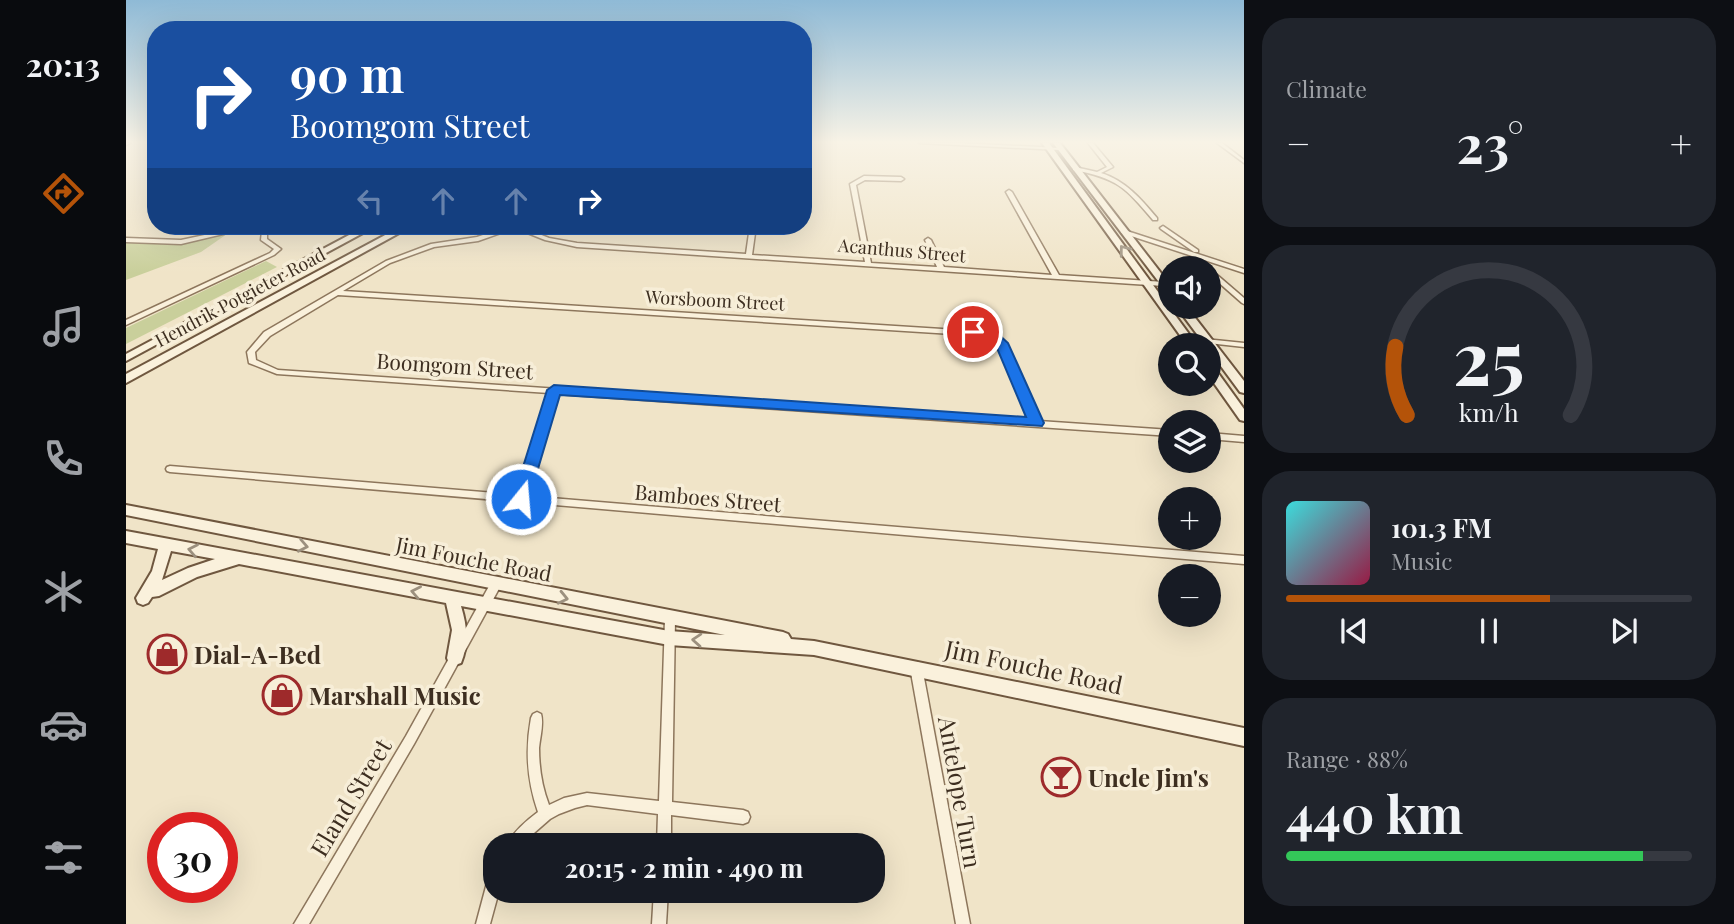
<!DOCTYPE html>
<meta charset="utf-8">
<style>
body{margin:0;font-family:"Playfair Display",serif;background:#20242c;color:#f1f3f6;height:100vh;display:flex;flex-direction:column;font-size:26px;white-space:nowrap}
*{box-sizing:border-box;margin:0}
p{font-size:23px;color:#9ea1a6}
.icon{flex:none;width:38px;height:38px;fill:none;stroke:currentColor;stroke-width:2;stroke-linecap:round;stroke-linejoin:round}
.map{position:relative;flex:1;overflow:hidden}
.details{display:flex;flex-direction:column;gap:18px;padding:18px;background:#0d0f14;width:490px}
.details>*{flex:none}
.hud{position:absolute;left:21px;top:21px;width:665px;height:214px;border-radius:28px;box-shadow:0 7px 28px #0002;background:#1a4fa0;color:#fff;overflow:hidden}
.tools{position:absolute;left:1032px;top:256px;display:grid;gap:14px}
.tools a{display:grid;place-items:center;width:63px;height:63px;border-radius:50%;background:#171b24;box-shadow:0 7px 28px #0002;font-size:35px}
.speed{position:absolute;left:21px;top:812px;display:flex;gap:14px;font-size:35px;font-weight:700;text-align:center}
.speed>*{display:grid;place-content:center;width:91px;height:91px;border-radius:50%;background:#171b24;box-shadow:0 7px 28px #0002;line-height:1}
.speed .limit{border:10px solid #d22;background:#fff;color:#111}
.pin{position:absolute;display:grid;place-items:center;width:60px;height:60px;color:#fff;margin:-30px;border:4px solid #fff;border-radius:50%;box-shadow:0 2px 7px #0007}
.me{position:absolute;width:77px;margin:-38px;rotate:17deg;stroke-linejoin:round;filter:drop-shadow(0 0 5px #0008)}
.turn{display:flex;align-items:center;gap:24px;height:147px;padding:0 28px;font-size:32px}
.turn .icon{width:91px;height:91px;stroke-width:2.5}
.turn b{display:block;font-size:49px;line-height:60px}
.lanes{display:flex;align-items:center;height:66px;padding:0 28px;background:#0003;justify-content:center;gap:35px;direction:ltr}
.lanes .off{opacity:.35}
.big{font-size:52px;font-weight:700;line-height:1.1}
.details .card{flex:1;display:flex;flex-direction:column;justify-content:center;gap:10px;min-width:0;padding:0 24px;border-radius:28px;background:#20242c}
.details .dial{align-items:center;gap:0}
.dial svg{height:182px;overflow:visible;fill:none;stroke:#363941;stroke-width:7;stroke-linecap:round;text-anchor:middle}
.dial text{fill:#f1f3f6;stroke:none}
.song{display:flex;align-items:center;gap:21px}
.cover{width:84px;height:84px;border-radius:10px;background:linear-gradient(135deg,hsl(180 70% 55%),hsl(340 70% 35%))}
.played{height:7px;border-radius:4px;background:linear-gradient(90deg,#b45309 65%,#363941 65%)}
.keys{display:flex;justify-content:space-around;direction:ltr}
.heat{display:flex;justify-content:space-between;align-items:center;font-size:38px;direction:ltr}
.charge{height:10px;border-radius:5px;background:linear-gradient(90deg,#34c759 88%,#363941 0)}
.trip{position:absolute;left:357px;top:833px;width:402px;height:70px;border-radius:28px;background:#171b24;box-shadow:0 7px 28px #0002;font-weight:700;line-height:70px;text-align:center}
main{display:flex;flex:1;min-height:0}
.tab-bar{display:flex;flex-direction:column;width:126px;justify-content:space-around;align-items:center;background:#090b0e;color:#9ea1a6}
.tab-bar .icon{width:49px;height:49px}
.tab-bar .selected{color:#b45309}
.tab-bar b{font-size:32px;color:#f1f3f6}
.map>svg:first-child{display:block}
.green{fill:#c9cf9b}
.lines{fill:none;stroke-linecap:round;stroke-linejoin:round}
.street-casing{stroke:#8d765c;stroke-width:3}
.secondary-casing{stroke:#6f573f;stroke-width:4}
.street{fill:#faf1dc;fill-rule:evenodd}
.secondary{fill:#faf1dc;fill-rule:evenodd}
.oneway{stroke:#9c907e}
.route{fill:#1a73e8;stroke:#114b97;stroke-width:2}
.labels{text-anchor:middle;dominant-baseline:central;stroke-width:7;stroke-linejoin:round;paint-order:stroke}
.far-street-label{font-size:18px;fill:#3d2e20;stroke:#f7eed8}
.street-label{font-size:21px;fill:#3d2e20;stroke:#f7eed8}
.near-poi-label{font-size:24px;font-weight:bold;fill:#3d2e20;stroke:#f7eed8;text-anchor:start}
.near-street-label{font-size:24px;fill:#3d2e20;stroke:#f7eed8}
</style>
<main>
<nav class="tab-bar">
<b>20:13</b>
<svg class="icon selected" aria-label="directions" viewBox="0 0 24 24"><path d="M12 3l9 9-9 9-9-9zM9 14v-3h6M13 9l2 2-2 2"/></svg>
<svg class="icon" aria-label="music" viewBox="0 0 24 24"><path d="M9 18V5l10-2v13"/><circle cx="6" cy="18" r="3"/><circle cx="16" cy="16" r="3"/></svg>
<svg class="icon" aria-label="phone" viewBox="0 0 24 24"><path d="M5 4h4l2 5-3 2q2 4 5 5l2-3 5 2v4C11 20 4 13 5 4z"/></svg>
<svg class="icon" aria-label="climate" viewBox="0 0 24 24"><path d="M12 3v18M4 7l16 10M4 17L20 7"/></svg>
<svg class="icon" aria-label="car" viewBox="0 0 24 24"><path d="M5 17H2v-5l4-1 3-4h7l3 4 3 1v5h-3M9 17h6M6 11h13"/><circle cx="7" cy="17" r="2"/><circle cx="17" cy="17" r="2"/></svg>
<svg class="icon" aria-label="filters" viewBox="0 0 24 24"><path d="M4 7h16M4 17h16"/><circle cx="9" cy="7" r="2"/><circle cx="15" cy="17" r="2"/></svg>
</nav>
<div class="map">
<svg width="1118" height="924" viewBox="0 0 1118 924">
<rect width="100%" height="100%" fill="#f0e4c8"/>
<g class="green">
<path d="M101,234L75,252L0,280V243L57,244Z"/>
<path d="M140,261L151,267L0,344V328Z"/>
</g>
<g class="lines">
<defs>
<g id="street">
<path d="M0,143H4L0,145Z"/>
<path d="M793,143H833L934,148L936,149L934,150Z"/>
<path d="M962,143H967L987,167L975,173C1000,181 1015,199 1031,218V220H1027C999,187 991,178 947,170V168L949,167L971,172L981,167Z"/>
<path d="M1091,143H1096L1118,160V163Z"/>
<path d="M738,176L775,177L778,179L775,181L739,180L730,185L745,263L811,267L799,240L802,238L805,240L818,267L926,275L880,192L883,190L886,192L933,275L1038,282L1041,284L1038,286L451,247L419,240L389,228L352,241L308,247L264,263L217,291L863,332L881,346L913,421L1045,430V436L431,394L401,496L1118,556V564L44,472L41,471L40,469L41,467L44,466L392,495L423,393L151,374L123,363L121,352L138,332L260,261L305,244L351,237L384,226H393L423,238L451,243L620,254L624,226H630L626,255L739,262L724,184ZM212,295L858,336L874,347L905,421L152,370L130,360L129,352L144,336Z"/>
<path d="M121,226H131L55,244L0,242V238L55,240Z"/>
<path d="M147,226H158L141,230V239L155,249L148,255L0,325V320L144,253L148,249L135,240L136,231L133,232L130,230Z"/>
<path d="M1037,226L1072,250V252H1068L1035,229L1034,228Z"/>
<path d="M998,230L1118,269V273L996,233L995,232Z"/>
<path d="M1083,268L1118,298V304L1116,303L1083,274Z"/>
<path d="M1079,339L1118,343V347L1082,343H1079Z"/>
<path d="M1083,433L1118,436V442L1083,439Z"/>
<path d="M371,578L375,579L376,582L375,585L288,744L183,924H168L280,736L367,579Z"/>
<path d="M544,614L548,616L549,619L546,802L617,810L622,812L624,817L622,822L617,824L545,815V845H531L532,814L461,805L449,808L433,814L424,819L408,833L397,845H381C387,832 400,821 412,812C401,780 399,751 405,718L407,714L411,712L415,714C418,724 414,737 413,748C413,768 416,787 423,805L438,798L461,793L533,801L539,619L540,616Z"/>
<path d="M790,662L794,663L796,667L844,924H830L784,667L786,663Z"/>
<path d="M369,872V891H373L364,924H350L362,879L364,874Z"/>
<path d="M528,891H542L540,924H526Z"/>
</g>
<g id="secondary">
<path d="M916,143H923L1071,345H1061Z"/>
<path d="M927,143H934L1045,286V295L1042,294Z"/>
<path d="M240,226H250L0,361V354Z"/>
<path d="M276,226H286L0,383V374Z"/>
<path d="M1050,306H1060L1118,381V393L1114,392L1083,350V345H1079Z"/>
<path d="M1083,365L1087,366L1118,409V421L1114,420L1083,376Z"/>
<path d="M0,505L657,632L662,634L665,639L688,641L1118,728V746L688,655L543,645L335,606C341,626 343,643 335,663L329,665L323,663L321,658L326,630L320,603L113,564L71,577L33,596L26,597L22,603L17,605L12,603L10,598L26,571L32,549L0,543V531L543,631L599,635L0,515ZM45,551L89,559L62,568L36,580Z"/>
</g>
</defs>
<use href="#street" class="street-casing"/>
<use href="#secondary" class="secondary-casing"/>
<use href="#street" class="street"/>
<use href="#secondary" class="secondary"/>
</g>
<defs><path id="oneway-chevron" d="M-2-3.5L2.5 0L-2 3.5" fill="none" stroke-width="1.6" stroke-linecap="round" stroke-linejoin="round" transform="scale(1.75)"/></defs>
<g class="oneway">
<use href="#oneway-chevron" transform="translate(998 250) rotate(-127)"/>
<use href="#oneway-chevron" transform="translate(177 546) rotate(11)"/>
<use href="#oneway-chevron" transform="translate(67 550) rotate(-169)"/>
<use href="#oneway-chevron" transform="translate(290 592) rotate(-169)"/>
<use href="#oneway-chevron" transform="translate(437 598) rotate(13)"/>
<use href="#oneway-chevron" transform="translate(571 640) rotate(-176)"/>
</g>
<linearGradient id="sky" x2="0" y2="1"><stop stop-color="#8fbad6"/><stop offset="0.52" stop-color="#f8f3e6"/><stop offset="1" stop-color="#f8f3e6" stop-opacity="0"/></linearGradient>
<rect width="1118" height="273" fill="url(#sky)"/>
<path class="route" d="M847,328L871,333L882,343L918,423L916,426L434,395L403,499L395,506L387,499L421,390L428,385L900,417L871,348L862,339L842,334V329Z"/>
<defs>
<symbol id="shop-ring" viewBox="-11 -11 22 22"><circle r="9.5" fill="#f7eed8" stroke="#9e2a2b" stroke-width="1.5"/><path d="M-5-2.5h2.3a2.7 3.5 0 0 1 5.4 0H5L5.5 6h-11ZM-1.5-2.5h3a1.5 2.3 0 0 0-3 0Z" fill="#9e2a2b"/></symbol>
<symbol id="bar-ring" viewBox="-11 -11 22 22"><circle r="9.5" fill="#f7eed8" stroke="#9e2a2b" stroke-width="1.5"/><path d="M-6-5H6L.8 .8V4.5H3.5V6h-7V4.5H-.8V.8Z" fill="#9e2a2b"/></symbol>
</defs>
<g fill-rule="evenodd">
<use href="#shop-ring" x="19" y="632" width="44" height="44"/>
<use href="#shop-ring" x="134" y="673" width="44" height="44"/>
<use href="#bar-ring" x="913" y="755" width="44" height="44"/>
</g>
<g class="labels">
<g class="far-street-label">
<text transform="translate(776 250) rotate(5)">Acanthus Street</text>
<text transform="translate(114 297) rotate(-28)">Hendrik Potgieter Road</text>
<text transform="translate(589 300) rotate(3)">Worsboom Street</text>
</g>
<g class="street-label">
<text transform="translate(329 365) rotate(4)">Boomgom Street</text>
<text transform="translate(582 497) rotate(5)">Bamboes Street</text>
<text transform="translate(348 558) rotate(11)">Jim Fouche Road</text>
</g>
<g class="near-poi-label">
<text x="68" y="654">Dial-A-Bed</text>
<text x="183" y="695">Marshall Music</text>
<text x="962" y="777">Uncle Jim's</text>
</g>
<g class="near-street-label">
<text transform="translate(908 666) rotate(12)">Jim Fouche Road</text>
<text transform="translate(835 792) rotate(80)">Antelope Turn</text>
<text transform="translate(224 797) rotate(-59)">Eland Street</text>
</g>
</g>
</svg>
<div class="tools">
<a><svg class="icon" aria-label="sound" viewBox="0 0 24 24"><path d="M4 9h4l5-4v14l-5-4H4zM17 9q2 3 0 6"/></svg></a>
<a><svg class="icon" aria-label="search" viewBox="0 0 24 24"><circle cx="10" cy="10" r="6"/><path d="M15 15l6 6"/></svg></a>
<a><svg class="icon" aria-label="layers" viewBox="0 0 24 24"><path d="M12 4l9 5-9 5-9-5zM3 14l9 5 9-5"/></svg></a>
<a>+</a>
<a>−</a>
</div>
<div class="speed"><div class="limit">30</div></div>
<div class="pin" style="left:847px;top:332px;background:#d93025"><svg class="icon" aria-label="arrive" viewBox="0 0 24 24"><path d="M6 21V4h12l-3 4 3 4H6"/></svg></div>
<svg class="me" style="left:395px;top:499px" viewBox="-20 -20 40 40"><circle r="17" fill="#1a73e8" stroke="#fff" stroke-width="3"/><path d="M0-11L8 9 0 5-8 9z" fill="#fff"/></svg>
<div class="trip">20:15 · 2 min · 490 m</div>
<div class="hud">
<div class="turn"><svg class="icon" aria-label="right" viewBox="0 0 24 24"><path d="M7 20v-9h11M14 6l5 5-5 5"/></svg><div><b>90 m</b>Boomgom Street</div></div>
<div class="lanes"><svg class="icon off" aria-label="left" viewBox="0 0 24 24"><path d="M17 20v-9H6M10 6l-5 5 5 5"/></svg><svg class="icon off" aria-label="ahead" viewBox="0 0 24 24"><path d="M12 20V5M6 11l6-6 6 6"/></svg><svg class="icon off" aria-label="ahead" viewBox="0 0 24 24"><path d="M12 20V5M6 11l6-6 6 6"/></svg><svg class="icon" aria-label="right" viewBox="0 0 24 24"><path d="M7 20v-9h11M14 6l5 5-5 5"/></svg></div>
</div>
</div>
<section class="details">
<div class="card"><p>Climate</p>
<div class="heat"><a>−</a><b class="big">23°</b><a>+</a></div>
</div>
<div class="card dial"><svg viewBox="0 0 100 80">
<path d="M14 69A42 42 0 1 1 86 69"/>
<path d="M14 69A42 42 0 0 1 9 39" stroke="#b45309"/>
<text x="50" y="56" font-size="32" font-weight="700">25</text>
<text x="50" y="72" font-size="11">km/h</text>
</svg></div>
<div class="card">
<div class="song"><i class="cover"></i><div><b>101.3 FM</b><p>Music</p></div></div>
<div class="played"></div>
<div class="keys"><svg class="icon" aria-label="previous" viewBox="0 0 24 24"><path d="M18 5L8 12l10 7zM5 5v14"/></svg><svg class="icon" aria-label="pause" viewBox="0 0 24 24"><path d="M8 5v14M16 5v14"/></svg><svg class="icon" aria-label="next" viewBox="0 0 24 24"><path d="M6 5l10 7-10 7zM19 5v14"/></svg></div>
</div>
<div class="card"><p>Range · 88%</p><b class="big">440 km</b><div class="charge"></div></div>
</section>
</main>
